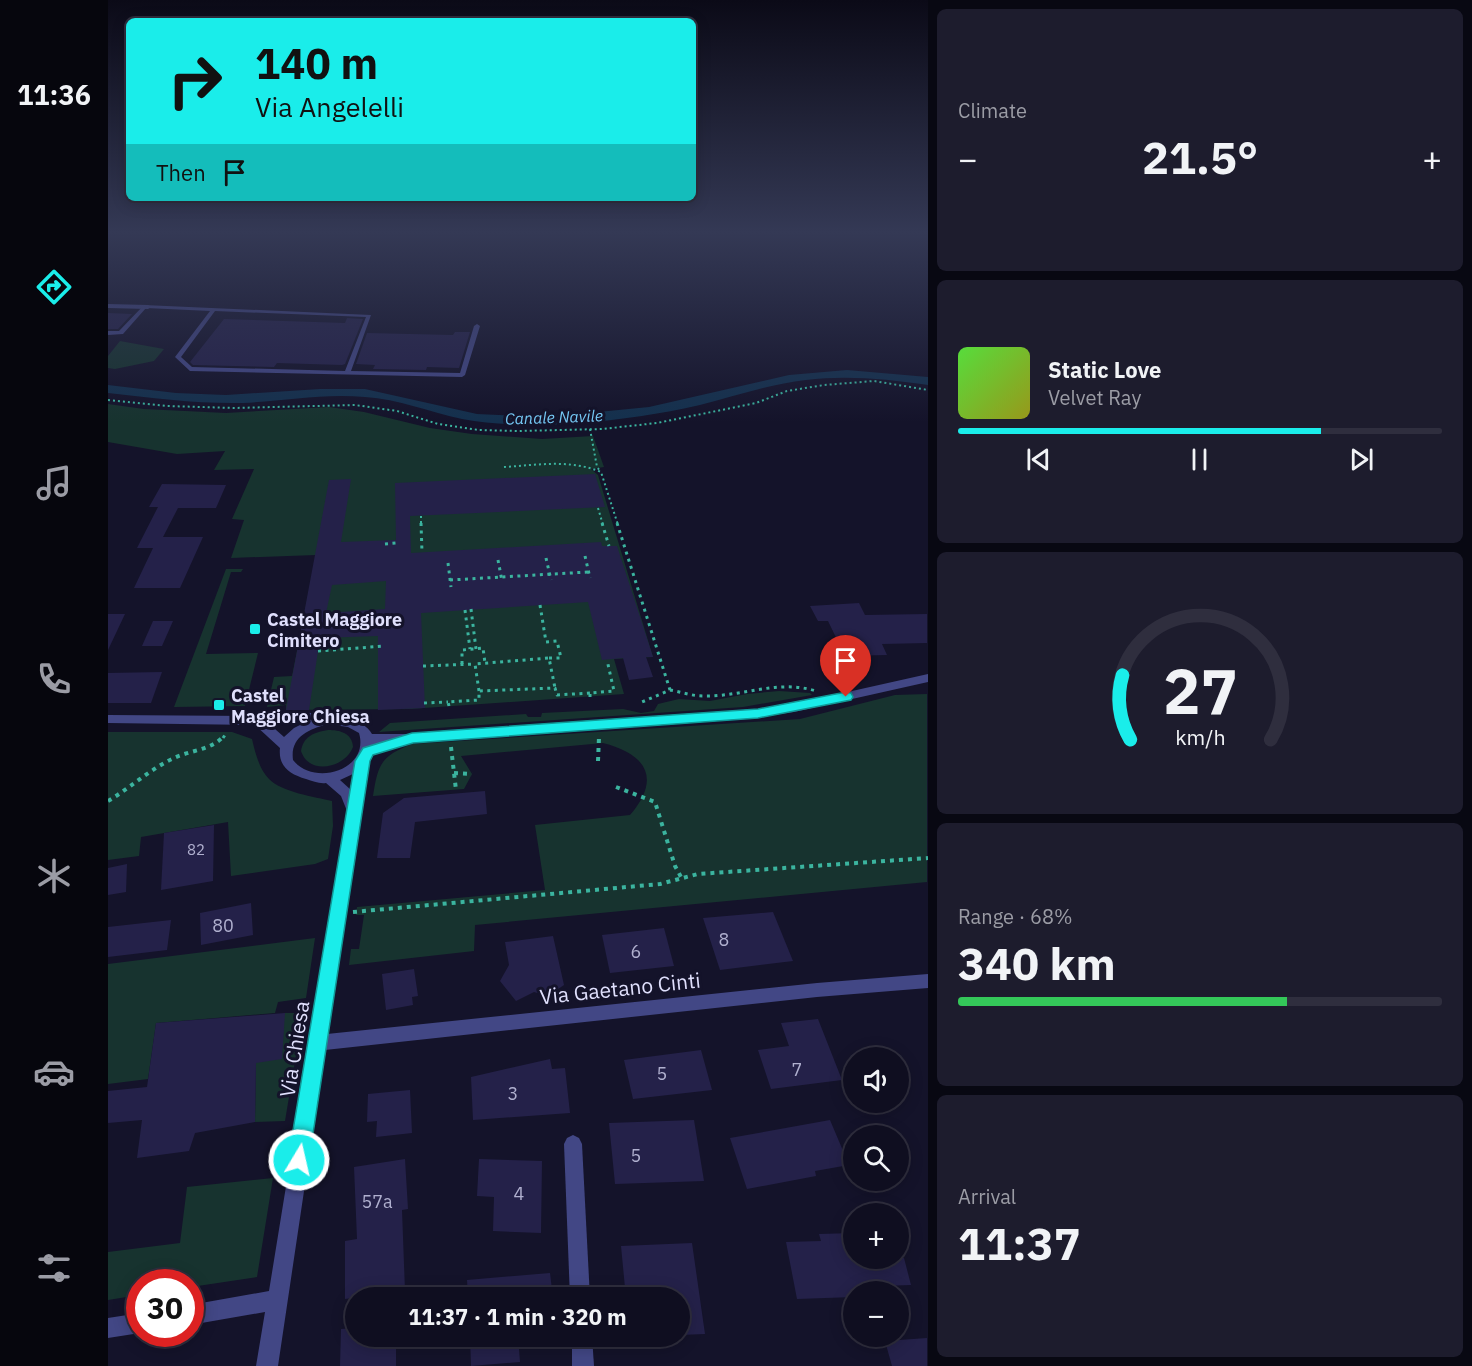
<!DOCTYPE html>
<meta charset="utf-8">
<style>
body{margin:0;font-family:"IBM Plex Sans",sans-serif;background:#1d1c2d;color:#f1f3f6;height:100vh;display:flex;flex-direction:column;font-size:22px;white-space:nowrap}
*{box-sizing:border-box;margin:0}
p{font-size:20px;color:#9b9ca5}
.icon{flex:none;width:33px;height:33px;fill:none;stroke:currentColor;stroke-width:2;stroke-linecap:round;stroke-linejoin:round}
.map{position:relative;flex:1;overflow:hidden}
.details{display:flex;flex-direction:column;gap:9px;padding:9px;background:#080812;width:544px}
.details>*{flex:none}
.guide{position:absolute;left:18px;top:18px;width:570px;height:183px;border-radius:9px;box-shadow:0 3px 15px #0003,0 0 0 2px #2f2e3e;background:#1aedea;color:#111;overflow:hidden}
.fabs{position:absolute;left:735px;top:1047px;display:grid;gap:12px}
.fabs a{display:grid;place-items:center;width:66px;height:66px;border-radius:50%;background:#0f0e20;box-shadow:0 3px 15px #0003,0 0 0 2px #2f2e3e;font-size:30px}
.speed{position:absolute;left:18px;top:1269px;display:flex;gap:12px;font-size:30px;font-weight:700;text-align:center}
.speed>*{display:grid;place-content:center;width:78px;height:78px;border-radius:50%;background:#0f0e20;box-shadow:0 3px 15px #0003,0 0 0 2px #2f2e3e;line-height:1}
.speed .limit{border:9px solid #d22;background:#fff;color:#111}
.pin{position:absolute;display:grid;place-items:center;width:51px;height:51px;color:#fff;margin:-62px -26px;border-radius:50% 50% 50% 0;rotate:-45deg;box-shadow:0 0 6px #0007}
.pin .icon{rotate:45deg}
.me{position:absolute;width:66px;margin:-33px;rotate:9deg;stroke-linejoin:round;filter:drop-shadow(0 0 4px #0008)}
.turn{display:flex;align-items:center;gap:21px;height:126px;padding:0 30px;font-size:27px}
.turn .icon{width:78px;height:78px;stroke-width:2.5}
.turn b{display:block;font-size:42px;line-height:51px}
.then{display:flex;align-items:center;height:57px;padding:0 30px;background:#0003;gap:12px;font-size:22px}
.big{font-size:45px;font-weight:800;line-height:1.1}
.details .tile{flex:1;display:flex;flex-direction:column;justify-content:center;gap:9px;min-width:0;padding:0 21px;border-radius:9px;background:#1d1c2d}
.details .dial{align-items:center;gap:0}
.dial svg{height:156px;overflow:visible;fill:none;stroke:#2f2e3e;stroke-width:7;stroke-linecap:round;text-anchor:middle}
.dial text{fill:#f1f3f6;stroke:none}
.song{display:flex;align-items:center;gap:18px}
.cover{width:72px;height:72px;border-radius:9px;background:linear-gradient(135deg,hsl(110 70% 55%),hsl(60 70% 35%))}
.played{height:6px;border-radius:3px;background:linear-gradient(90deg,#1aedea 75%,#2f2e3e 75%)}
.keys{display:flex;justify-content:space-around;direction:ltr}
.heat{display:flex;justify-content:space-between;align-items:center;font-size:33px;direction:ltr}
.charge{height:9px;border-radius:4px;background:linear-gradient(90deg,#34c759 68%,#2f2e3e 0)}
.trip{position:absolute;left:237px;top:1287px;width:345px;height:60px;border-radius:30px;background:#0f0e20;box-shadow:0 3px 15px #0003,0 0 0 2px #2f2e3e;font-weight:800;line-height:60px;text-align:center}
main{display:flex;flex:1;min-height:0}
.tab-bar{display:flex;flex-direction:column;width:108px;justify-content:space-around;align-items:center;background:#06060d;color:#9b9ca5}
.tab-bar .icon{width:42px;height:42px}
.tab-bar .current{color:#1aedea}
.tab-bar b{font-size:27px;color:#f1f3f6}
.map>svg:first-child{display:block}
.green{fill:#17332f}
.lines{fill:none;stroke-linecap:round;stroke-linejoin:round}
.canal{fill:#14304d;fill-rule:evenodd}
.building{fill:#242149;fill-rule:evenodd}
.path-far2{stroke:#3bb49f;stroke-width:2;stroke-dasharray:2 3;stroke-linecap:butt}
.path-far1{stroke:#3bb49f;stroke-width:3;stroke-dasharray:3 4.5;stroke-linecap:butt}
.path{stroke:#3bb49f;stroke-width:4;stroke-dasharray:4 5;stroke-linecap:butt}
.lane{fill:#424785;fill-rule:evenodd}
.street{fill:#424785;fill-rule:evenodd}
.route{fill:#1aedea;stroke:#119a98;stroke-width:1.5}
.poi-dot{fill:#1aedea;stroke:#14132a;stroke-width:2}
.labels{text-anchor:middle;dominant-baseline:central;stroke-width:6;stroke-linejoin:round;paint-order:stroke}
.number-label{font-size:15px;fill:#b0b0cf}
.far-water-label{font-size:16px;font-style:italic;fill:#75c8f4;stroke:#14132a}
.poi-label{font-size:18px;font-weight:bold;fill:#dfdffc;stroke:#14132a;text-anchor:start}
.near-number-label{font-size:18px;fill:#b0b0cf}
.near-street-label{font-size:21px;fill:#dfdffc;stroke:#14132a}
</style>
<main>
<nav class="tab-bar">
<b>11:36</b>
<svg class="icon current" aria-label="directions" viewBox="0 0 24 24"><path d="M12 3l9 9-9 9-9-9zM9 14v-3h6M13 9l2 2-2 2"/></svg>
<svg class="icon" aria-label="music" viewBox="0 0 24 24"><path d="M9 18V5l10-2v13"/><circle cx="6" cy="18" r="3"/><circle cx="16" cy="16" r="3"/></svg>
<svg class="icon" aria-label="phone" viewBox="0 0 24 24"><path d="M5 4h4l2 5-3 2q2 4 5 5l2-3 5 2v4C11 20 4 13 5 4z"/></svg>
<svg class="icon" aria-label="climate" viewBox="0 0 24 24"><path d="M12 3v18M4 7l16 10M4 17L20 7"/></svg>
<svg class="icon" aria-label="car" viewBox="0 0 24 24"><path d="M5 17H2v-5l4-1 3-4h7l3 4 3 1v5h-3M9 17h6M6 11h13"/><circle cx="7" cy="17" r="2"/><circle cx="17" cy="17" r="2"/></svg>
<svg class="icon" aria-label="filters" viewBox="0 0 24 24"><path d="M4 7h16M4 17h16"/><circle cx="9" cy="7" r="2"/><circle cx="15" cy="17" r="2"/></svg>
</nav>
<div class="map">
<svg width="820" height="1366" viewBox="0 0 820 1366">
<rect width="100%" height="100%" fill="#14132a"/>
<g class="green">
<path d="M12,341L56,349L46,361L7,369L0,368V356Z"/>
<path d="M0,404L36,409L118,413L221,407L256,412L322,428L364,434L434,439L485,436L496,467L483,469L490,475L545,657L506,659L516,694L302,709L178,710V705L159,707L166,677L184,676L208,555L123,558L136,520L124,519L146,469L106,470L117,451L69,454L0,442Z"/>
<path d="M118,569H135L133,572H123L98,654L150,653L137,706L66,707Z"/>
<path d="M671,691L702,693L704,695L635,707L271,732L282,723L418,714L420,717H433L434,713L515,709L533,713L546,711L550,704L571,699L602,701L639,694Z"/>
<path d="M819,694V882L367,925L366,951L241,965L243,949H251L256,915H248L249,907L437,890L427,825L522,815C554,778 538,754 495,743L353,756L364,774L356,789L265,796C270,764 273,756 304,744L692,719L787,695Z"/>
<path d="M220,730C232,730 244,733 245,747C237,768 201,776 193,751C195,737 206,732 220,730Z"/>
<path d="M0,732H124L144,739C147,752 151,769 161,779C173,792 207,797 224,801L225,826L220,859L207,864L123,876L120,822L33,837L31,856L0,860Z"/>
<path d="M207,938L198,998L170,1002L167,1013L48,1023L40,1079L0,1084V964Z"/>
<path d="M177,1013H195L177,1121L147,1122L148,1063Z"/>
<path d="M165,1178L149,1277L83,1287L82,1282H32L31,1295L0,1300V1252L72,1243L79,1187Z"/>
</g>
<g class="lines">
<path class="canal" d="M739,370L820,377V385C779,379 738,375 698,380C662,384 627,396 592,405C553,414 512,420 471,423C432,426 393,426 354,419C322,412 290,399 257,397C216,393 176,401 135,403C90,404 45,398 0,393V385L68,393L118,395L212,389H257L369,414L439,417L541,407L681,375Z"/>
</g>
<g class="building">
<path d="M0,313L24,314L10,329H0Z"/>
<path d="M239,318L255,319L237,364L234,365L169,363L166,367L85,365L82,362L116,319L237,323Z"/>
<path d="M347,332H362L351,368L319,367L318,370L265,369L267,365L248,364L259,333L345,335Z"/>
<path d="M487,474L497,507L302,516L303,553L493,542L494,546H509L545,657H538L545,677L521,680L515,658L494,660L480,602L313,613L317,708L270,710V636L212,638L201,710H178L221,480L243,479L233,542L288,540L287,483ZM278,581L277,609L218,613L224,585Z"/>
<path d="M54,484L118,485L108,508H70L55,537H95L72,588H26L45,548H29L50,507H41Z"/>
<path d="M751,603L757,615L819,614V643L774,644L779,655L737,656L720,621H710L702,606Z"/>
<path d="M0,614H17L0,650Z"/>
<path d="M45,621H65L54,646H34Z"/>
<path d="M54,672L43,703H0V673Z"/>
<path d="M377,791L379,814L307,822L302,858H269L275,813L296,798Z"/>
<path d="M106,825L105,881L53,890L56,833Z"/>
<path d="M19,864L18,892L0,895V868Z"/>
<path d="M143,903L145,935L93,945L92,913Z"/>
<path d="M665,912L685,961L612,970L595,918Z"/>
<path d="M63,920L59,950L0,957V927Z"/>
<path d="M556,928L566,966L502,973L494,935Z"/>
<path d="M445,936L456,985L440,996L426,992L408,1001L392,981L401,965L397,942Z"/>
<path d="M306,969L310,996L304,997L305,1005L278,1010L274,974Z"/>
<path d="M177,1013L174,1059L148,1063L147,1122L87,1133L81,1151L29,1158L34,1120L0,1123V1091L39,1087L48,1023Z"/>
<path d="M710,1019L734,1080L663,1089L650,1050L681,1046L673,1023Z"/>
<path d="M593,1050L604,1090L525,1099L516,1060Z"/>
<path d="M442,1059L444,1069L457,1068L462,1113L365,1120L363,1077Z"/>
<path d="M302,1090L304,1133L268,1137L269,1121L259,1122L260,1094Z"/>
<path d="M586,1120L596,1181L507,1184L501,1123Z"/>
<path d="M722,1120L741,1165L707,1171L708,1176L639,1189L622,1138Z"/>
<path d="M297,1159L300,1209L294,1210L297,1291L237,1299V1241L249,1239L246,1167Z"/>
<path d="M371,1159L434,1161L433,1233L385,1231L386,1197L369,1196Z"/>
<path d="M746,1233V1258H796L803,1285L773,1286L775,1292H746V1297L689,1299L678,1242L713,1241L711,1234Z"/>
<path d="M584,1243L597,1334L572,1335V1298H518L513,1246Z"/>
<path d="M442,1273L445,1298H360L359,1280Z"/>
<path d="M248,1328V1336H288V1366H232L233,1329Z"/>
<path d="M362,1336H410L412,1362L363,1366Z"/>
<path d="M819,1338V1366H784L777,1341Z"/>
</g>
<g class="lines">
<g class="path-far2">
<path d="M0,400L59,406L126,408L247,405L289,411L330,424L371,430L411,431L494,429L549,423L648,403L679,391L716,385L766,381L820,390"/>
<path d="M482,429L489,467L492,471"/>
<path d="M396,467C429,465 462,459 493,472L510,525"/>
<path d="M490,508L495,525"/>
<path d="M313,516V525"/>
</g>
<g class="path-far1">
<path d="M313,523L314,552"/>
<path d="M494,523L501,546"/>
<path d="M509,523L562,690L534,702"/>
<path d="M277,544L288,543"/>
<path d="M477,556L482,578"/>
<path d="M438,558L443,580"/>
<path d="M390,560L394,581"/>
<path d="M340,563L343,587"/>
<path d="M342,580L480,572"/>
<path d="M432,605L438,642L449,641L453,658H441"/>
<path d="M363,609L368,649"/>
<path d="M357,610L362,649"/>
<path d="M210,651L277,646"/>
<path d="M354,664V650L375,648L377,663"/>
<path d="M315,666L367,664"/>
<path d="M562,690C573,692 584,696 595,696C634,697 669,679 708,691"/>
<path d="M371,691L367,664L441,658L447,688"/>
<path d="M482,697V693L506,691L499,660"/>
<path d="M316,703L340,702"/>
<path d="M341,706L340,702L371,700V691L447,688L449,695L482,693"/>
<path d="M115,738L119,732"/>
</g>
<g class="path">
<path d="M343,747L348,790"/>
<path d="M490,761L491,737"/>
<path d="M346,773L364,774"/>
<path d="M508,787L547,802L567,866L573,877"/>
<path d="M0,801C22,788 41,770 64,759C81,750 102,751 116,736"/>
<path d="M245,912L552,884L590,874L820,858"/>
</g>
<path class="lane" d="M36,305L263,315L243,371L352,373L366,326L369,324L372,326L357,375L354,377L82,371L67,357L102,311L38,308L15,334L0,335V331H11ZM107,311L258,317L237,371L84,367L73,357Z"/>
<g class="street">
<path d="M0,304L40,305L43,307L40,309L0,308Z"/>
<path d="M820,674V682L686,712L650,717L298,742L297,745L263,755L260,760L219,1034L709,983L820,974V988L709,997L217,1050L170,1366H148L157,1312L82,1325V1305L161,1291L239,811L233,796L218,783C211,784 205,781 198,779C181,774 170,766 172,748L147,725L0,723V715L144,716C167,710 253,709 264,734H304L650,709L686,704ZM170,720L200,721L186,728L176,737L158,721ZM219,724L240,727L251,733C262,770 206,787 185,760C182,737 200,730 219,724ZM245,774L243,790L232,780Z"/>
<path d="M465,1135L471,1138L474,1144L482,1298H462L456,1144L459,1138Z"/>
<path d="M32,1313V1333L0,1338V1318Z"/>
<path d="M464,1336H484L486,1366H464Z"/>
</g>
</g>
<linearGradient id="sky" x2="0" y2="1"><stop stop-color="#0b0a17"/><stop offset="0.55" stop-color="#343955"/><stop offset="1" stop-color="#343955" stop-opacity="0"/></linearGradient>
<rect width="820" height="422" fill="url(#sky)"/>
<path class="route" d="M738,692L743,693L745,697L743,700L650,718L305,743L265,755L262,761L201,1160L198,1168L191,1171L184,1168L180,1160L247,761L255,748L304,733L650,709Z"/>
<g class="poi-dot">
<rect x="141" y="623" width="12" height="12" rx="3"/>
<rect x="105" y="699" width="12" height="12" rx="3"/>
</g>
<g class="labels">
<g class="number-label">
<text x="88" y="849">82</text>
</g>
<g class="far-water-label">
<text transform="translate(446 417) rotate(-2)">Canale Navile</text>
</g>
<g class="poi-label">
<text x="159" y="619">Castel Maggiore<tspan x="159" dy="21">Cimitero</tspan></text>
<text x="123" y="695">Castel<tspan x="123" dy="21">Maggiore Chiesa</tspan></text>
</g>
<g class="near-number-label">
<text x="115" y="925">80</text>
<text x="616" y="939">8</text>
<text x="528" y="951">6</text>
<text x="689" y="1069">7</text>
<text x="554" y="1073">5</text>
<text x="405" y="1093">3</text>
<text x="528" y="1155">5</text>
<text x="411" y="1193">4</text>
<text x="269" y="1201">57a</text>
</g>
<g class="near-street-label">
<text transform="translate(512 988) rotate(-6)">Via Gaetano Cinti</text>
<text transform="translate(186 1049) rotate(-81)">Via Chiesa</text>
</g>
</g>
</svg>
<div class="fabs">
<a><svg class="icon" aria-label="sound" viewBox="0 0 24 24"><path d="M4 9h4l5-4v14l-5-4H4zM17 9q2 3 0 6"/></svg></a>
<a><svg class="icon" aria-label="search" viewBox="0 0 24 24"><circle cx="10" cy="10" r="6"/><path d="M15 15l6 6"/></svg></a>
<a>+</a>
<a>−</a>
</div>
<div class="speed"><div class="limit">30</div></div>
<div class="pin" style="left:738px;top:697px;background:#d93025"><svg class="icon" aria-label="arrive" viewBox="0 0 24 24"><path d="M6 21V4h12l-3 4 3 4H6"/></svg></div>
<svg class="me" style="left:191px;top:1160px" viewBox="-20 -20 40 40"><circle r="17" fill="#1aedea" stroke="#fff" stroke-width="3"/><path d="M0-11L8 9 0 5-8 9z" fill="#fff"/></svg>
<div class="trip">11:37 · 1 min · 320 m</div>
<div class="guide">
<div class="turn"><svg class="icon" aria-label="right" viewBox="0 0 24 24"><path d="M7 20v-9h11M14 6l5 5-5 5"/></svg><div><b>140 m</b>Via Angelelli</div></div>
<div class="then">Then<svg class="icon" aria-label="arrive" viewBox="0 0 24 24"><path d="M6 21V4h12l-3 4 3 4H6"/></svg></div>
</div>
</div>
<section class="details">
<div class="tile"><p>Climate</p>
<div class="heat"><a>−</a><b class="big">21.5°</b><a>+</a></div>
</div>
<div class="tile">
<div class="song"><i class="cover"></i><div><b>Static Love</b><p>Velvet Ray</p></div></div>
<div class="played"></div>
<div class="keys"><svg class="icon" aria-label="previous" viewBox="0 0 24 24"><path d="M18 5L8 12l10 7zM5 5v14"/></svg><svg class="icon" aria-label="pause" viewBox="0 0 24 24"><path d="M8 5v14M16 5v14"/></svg><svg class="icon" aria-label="next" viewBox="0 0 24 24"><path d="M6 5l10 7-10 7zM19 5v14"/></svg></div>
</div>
<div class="tile dial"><svg viewBox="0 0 100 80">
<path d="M14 69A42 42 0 1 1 86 69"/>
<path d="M14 69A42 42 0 0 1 10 36" stroke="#1aedea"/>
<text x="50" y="56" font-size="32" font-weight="700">27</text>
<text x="50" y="72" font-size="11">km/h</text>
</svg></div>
<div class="tile"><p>Range · 68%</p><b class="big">340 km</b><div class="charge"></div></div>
<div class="tile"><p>Arrival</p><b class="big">11:37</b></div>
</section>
</main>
